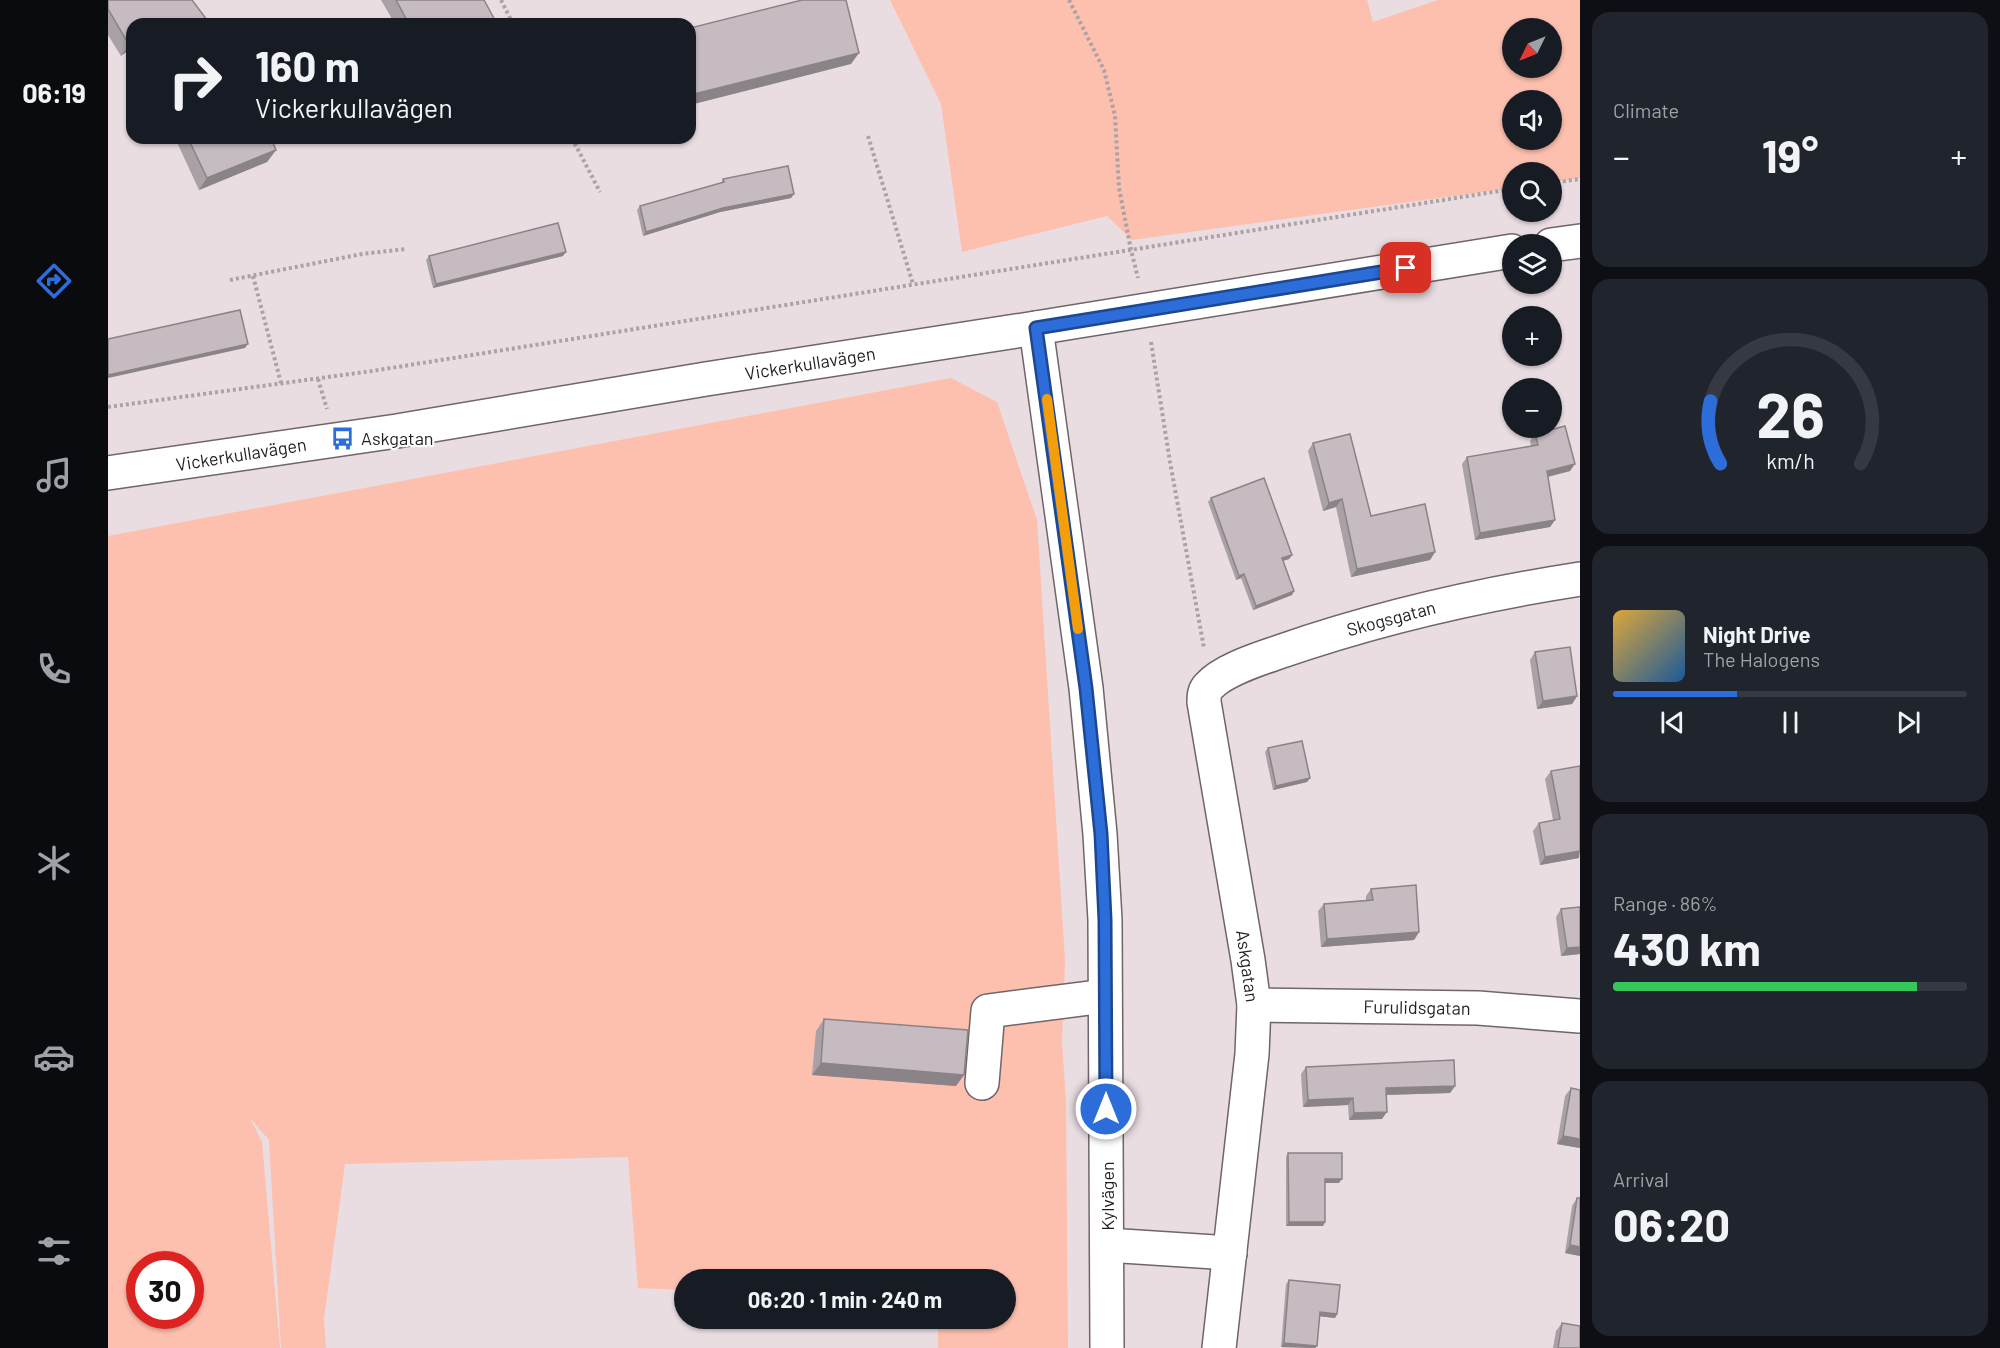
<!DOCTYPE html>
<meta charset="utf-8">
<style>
body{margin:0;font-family:Barlow,sans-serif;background:#20242c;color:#f1f3f6;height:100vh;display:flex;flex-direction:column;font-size:22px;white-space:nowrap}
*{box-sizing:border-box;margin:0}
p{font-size:20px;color:#9ea1a6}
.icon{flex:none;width:33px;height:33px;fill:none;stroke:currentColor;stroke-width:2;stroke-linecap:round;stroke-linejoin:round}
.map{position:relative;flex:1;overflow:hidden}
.drawer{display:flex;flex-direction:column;gap:12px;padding:12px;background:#0d0f14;width:420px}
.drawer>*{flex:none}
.guide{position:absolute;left:18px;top:18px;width:570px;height:126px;border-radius:18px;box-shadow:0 2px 4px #0004;background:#171b24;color:#f1f3f6;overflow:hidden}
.needle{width:39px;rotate:227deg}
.controls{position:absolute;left:1394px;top:18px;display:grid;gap:12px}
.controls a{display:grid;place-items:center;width:60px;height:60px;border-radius:50%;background:#171b24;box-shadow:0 2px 4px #0004;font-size:30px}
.speed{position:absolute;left:18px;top:1251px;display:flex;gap:12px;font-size:30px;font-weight:700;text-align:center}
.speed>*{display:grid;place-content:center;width:78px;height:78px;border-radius:50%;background:#171b24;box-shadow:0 2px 4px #0004;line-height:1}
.speed .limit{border:9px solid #d22;background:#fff;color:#111}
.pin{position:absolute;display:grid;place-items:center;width:51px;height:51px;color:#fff;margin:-26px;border-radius:12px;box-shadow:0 3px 9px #0006}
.me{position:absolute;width:66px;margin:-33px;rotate:0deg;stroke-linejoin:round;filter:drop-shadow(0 0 4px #0008)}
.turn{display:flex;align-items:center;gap:21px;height:126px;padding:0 30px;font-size:27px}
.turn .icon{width:78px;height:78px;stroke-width:2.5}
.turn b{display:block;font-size:42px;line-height:51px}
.big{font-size:45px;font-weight:700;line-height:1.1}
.drawer .widget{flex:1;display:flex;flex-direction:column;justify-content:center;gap:9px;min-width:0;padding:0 21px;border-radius:18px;background:#20242c}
.drawer .dial{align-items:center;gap:0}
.dial svg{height:156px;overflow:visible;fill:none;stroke:#363941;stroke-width:7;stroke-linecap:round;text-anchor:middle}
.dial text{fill:#f1f3f6;stroke:none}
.song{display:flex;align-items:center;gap:18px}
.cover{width:72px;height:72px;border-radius:9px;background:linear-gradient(135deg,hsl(40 70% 55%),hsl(210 70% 35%))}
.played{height:6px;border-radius:3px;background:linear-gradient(90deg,#2d6dda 35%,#363941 35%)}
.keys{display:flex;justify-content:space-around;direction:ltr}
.heat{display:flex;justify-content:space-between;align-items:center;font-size:33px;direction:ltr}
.charge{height:9px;border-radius:4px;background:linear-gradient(90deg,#34c759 86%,#363941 0)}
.trip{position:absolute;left:566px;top:1269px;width:342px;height:60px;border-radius:30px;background:#171b24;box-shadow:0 2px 4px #0004;font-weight:700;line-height:60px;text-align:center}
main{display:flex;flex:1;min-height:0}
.tabs{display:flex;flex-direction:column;width:108px;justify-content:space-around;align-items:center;background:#090b0e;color:#9ea1a6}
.tabs .icon{width:42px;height:42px}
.tabs .selected{color:#2d6dda}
.tabs b{font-size:27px;color:#f1f3f6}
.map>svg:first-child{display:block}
.green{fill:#fdbfae;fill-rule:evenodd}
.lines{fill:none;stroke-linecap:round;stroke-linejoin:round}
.minor-casing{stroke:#706568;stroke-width:36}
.major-casing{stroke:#706568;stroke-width:36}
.path{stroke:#aca2a5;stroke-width:4;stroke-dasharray:3 3;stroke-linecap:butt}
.minor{stroke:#fff;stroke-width:33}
.major{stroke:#fff;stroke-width:33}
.wall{fill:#a9a1a6}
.shaded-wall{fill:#8a8387}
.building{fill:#c5bbc1;stroke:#8a8387;stroke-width:1.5}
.route-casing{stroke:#1d478e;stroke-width:15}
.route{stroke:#2d6dda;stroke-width:10}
.slow{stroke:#f59e0b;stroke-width:10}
.labels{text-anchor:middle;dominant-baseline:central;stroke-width:4.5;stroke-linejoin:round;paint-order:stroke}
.street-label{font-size:18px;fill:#231f20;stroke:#fff}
.poi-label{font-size:18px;fill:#231f20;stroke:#fff;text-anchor:start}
</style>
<main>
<nav class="tabs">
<b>06:19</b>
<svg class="icon selected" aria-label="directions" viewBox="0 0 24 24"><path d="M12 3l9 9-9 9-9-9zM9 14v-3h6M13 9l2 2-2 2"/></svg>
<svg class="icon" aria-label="music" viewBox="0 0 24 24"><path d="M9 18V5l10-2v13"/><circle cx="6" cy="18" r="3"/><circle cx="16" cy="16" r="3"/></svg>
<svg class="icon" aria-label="phone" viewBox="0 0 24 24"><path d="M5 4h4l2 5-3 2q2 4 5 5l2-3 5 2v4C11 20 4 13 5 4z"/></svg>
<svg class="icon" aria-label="climate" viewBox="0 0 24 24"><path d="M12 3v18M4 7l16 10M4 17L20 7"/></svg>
<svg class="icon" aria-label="car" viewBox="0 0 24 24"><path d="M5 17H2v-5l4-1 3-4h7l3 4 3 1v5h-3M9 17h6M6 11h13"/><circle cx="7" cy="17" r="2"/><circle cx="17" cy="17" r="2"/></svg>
<svg class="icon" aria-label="filters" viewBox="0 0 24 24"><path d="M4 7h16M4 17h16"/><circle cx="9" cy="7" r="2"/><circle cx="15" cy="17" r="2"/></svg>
</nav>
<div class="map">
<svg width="1472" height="1348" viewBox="0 0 1472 1348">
<rect width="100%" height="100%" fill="#e9dde1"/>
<g class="green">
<path d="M782,0H1259L1265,22L1330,0H1472V178L1443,182V172H1404V188L1024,240L999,216L854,252L833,104ZM1404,28H1443V68H1404ZM1404,100H1443V140H1404Z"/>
<path d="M843,378L889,402L929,520L957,960L954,1042L958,1102L960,1348H830V1319L897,1318V1280H576V1290L530,1288L520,1157L237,1164L216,1319L218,1348H173L161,1140L142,1118L154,1142L172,1348H0V536ZM32,1264H82V1316H32Z"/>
</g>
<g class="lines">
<defs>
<g id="minor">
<path d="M928,328L978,688L992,834L997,920L999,1348"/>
<path d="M1146,1005L1370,1008L1472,1016"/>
<path d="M874,1083L880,1011L997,996"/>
<path d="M999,1245L1122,1253"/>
<path d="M1111,1348L1144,1054L1146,1005L1140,960L1096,702C1096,696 1096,691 1101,686C1115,670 1151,659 1171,652C1269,618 1369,595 1472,579"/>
</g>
<g id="major">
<path d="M1443,245L1472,241"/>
<path d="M0,473L289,431L598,379L928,328L1404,251"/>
</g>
</defs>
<use href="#minor" class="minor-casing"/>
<use href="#major" class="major-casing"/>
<g class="path">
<path d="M393,0L405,24"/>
<path d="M961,0L996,70L1007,116L1011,188L1023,250L1030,278"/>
<path d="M760,136L805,284"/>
<path d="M464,138L492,192"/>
<path d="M1443,183L1472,179"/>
<path d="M145,276L173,383"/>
<path d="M122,280L254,254L298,249"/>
<path d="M1043,342L1062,462L1096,648"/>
<path d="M210,379L219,409"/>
<path d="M0,407L264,371L1404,189"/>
</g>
<use href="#minor" class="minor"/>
<use href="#major" class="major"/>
</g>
<g class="wall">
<path d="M0,0L24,24V52L22,49L13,56L0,35Z"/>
<path d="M273,0H376L389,24H287Z"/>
<path d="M67,138H163L168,150L159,162L91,190Z"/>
<path d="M615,179L686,194L683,198L612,212L535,236L529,210L532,206L613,183Z"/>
<path d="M321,256H455L325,288L318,260Z"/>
<path d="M1427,434L1462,471L1440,477L1447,520L1442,527L1367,540L1354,464L1359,457L1423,446L1422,441Z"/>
<path d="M1205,443L1263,516L1327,552L1322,560L1243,577L1228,507L1215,511L1200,451Z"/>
<path d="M1103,498L1184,555L1181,559L1175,561L1186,591L1184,595L1145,610L1133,578L1128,580L1100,502Z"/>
<path d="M1427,652L1469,696L1464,704L1429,709L1422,660Z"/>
<path d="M1160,748L1202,778L1199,782L1165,790L1157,752Z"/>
<path d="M1443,771L1471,858L1432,865L1425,831L1431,823L1445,820L1437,779Z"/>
<path d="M1263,889L1311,932L1306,940L1213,947L1210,911L1216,904L1258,900V896Z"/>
<path d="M1453,909L1472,954L1453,956L1448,917Z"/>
<path d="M716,1019L848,1086L704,1075L708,1031Z"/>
<path d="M1198,1067L1347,1086L1342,1093L1278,1095L1274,1119L1241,1120L1240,1105L1195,1107L1193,1074Z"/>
<path d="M1463,1088L1472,1090V1148L1449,1144L1457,1096Z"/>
<path d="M1180,1153L1231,1183H1217V1222L1215,1226H1178V1157Z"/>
<path d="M1469,1198H1472V1256L1457,1253L1464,1206Z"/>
<path d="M1181,1280L1229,1314L1227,1318L1211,1316L1209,1346L1207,1348L1173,1347L1178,1284Z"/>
<path d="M1454,1323L1472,1348H1445L1448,1331Z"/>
</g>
<g class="shaded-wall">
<path d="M24,42V46L22,49L13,56L21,45Z"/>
<path d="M751,53L743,64L582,105V95Z"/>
<path d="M168,150L159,162L91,190L99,178Z"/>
<path d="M686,194L683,198L612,212L535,236L538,232L615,208Z"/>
<path d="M458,252L455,256L325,288L328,284Z"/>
<path d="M140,344L137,348L0,378V375Z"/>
<path d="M1467,464L1462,471L1434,478L1439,471Z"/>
<path d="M1234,499L1228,507L1215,511L1221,503Z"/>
<path d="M1447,520L1442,527L1367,540L1372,533Z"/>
<path d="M1327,552L1322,560L1243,577L1249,569Z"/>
<path d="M1184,555L1181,559L1171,562L1174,558Z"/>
<path d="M1136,574L1133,578L1128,580L1131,576Z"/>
<path d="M1186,591L1184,595L1145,610L1148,606Z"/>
<path d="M1469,696L1464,704L1429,709L1435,701Z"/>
<path d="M1202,778L1199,782L1165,790L1168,786Z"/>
<path d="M1472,851L1471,858L1432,865L1437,857Z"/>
<path d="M1311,932L1306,940L1213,947L1219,939Z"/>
<path d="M1472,947V954L1453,956L1459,948Z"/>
<path d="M713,1063L856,1075L848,1086L704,1075Z"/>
<path d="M1347,1086L1342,1093L1273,1095L1278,1088Z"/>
<path d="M1245,1098L1240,1105L1195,1107L1200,1100Z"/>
<path d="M1279,1112L1274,1119L1241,1120L1246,1113Z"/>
<path d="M1455,1136L1472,1139V1148L1449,1144Z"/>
<path d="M1217,1179H1234L1231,1183H1215Z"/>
<path d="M1181,1222H1217L1215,1226H1178Z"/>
<path d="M1462,1245L1472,1247V1256L1457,1253Z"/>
<path d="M1212,1312L1229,1314L1227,1318L1209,1316Z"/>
<path d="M1176,1343L1209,1346L1207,1348L1173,1347Z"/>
</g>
<g class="building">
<path d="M0,0H84L102,24H24V42L21,45L0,9Z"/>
<path d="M288,0H376L389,24H301Z"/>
<path d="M694,0H738L751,53L582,95V28Z"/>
<path d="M80,138H163L168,150L99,178Z"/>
<path d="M680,166L686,194L615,208L538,232L532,206L616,182L615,179Z"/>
<path d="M450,223L458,252L328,284L321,256Z"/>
<path d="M132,310L140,344L0,375V339Z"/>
<path d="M1457,426L1467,464L1439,471L1447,520L1372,533L1359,457L1430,445L1427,434Z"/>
<path d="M1242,434L1263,516L1317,504L1327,552L1249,569L1234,499L1221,503L1205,443Z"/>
<path d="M1156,478L1184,555L1174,558L1186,591L1148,606L1136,574L1131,576L1103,498Z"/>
<path d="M1462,647L1469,696L1435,701L1427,652Z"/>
<path d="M1194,741L1202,778L1168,786L1160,748Z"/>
<path d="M1472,766V851L1437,857L1431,823L1452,819L1443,771Z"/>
<path d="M1308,885L1311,932L1219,939L1216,904L1265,900L1263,889Z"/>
<path d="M1472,907V947L1459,948L1453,909Z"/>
<path d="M716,1019L860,1030L856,1075L713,1063Z"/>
<path d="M1346,1060L1347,1086L1278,1088L1279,1112L1246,1113L1245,1098L1200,1100L1198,1067Z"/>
<path d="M1463,1088L1472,1090V1139L1455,1136Z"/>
<path d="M1180,1153H1234V1179H1217V1222H1181Z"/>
<path d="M1469,1198H1472V1247L1462,1245Z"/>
<path d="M1181,1280L1232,1285L1229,1314L1212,1312L1209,1346L1176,1343Z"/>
<path d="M1454,1323L1472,1326V1348H1450Z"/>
</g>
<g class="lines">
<defs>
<path id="route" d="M998,1109L997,920L993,834L978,688L928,328L1298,268"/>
</defs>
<use href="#route" class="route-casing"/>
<use href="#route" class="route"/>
<path class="slow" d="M939,399L970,629"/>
</g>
<defs>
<symbol id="bus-bare" viewBox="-9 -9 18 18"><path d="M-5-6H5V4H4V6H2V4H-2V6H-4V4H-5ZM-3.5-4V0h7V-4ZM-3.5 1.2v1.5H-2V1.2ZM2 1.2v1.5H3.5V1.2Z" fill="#2d6dda" stroke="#fff" stroke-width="2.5" paint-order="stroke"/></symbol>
</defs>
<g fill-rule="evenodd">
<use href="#bus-bare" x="218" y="422" width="33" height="33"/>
</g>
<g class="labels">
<g class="street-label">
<text transform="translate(702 363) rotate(-9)">Vickerkullavägen</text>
<text transform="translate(133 454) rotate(-9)">Vickerkullavägen</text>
<text transform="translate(1283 618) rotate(-15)">Skogsgatan</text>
<text transform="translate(1140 966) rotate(82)">Askgatan</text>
<text transform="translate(1309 1007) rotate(1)">Furulidsgatan</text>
<text transform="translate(999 1196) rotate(-90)">Kylvägen</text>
</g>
<g class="poi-label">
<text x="253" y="438">Askgatan</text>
</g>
</g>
</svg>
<div class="controls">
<a><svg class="needle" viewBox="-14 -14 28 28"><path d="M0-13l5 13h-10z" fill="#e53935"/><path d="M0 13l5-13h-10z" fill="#9ea1a6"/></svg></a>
<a><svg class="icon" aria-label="sound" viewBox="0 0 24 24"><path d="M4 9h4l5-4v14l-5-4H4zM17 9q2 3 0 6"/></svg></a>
<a><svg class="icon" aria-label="search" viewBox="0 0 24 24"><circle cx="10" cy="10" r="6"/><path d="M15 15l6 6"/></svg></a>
<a><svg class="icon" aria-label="layers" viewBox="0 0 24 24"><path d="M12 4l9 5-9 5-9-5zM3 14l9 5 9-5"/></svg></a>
<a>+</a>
<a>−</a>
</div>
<div class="speed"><div class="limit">30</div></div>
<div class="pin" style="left:1298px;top:268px;background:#d93025"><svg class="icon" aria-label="arrive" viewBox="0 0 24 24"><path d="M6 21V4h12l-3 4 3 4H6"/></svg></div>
<svg class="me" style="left:998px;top:1109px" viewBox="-20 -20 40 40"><circle r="17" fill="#2d6dda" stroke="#fff" stroke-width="3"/><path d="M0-11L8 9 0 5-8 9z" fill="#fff"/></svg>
<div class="trip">06:20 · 1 min · 240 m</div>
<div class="guide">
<div class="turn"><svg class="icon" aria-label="right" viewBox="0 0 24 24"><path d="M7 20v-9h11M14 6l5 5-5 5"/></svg><div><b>160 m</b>Vickerkullavägen</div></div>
</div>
</div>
<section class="drawer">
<div class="widget"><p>Climate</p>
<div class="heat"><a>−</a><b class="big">19°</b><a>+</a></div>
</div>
<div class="widget dial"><svg viewBox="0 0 100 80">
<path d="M14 69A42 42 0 1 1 86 69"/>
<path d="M14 69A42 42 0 0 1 9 37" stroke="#2d6dda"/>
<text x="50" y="56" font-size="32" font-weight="700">26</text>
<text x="50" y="72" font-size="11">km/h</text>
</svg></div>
<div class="widget">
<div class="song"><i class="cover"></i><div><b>Night Drive</b><p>The Halogens</p></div></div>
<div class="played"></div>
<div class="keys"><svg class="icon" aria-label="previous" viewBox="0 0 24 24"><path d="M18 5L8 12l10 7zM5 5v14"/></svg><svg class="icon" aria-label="pause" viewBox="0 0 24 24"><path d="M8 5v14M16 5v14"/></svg><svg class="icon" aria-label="next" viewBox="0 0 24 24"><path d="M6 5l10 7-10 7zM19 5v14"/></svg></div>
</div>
<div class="widget"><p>Range · 86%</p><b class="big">430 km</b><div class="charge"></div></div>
<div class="widget"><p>Arrival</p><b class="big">06:20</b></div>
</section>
</main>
